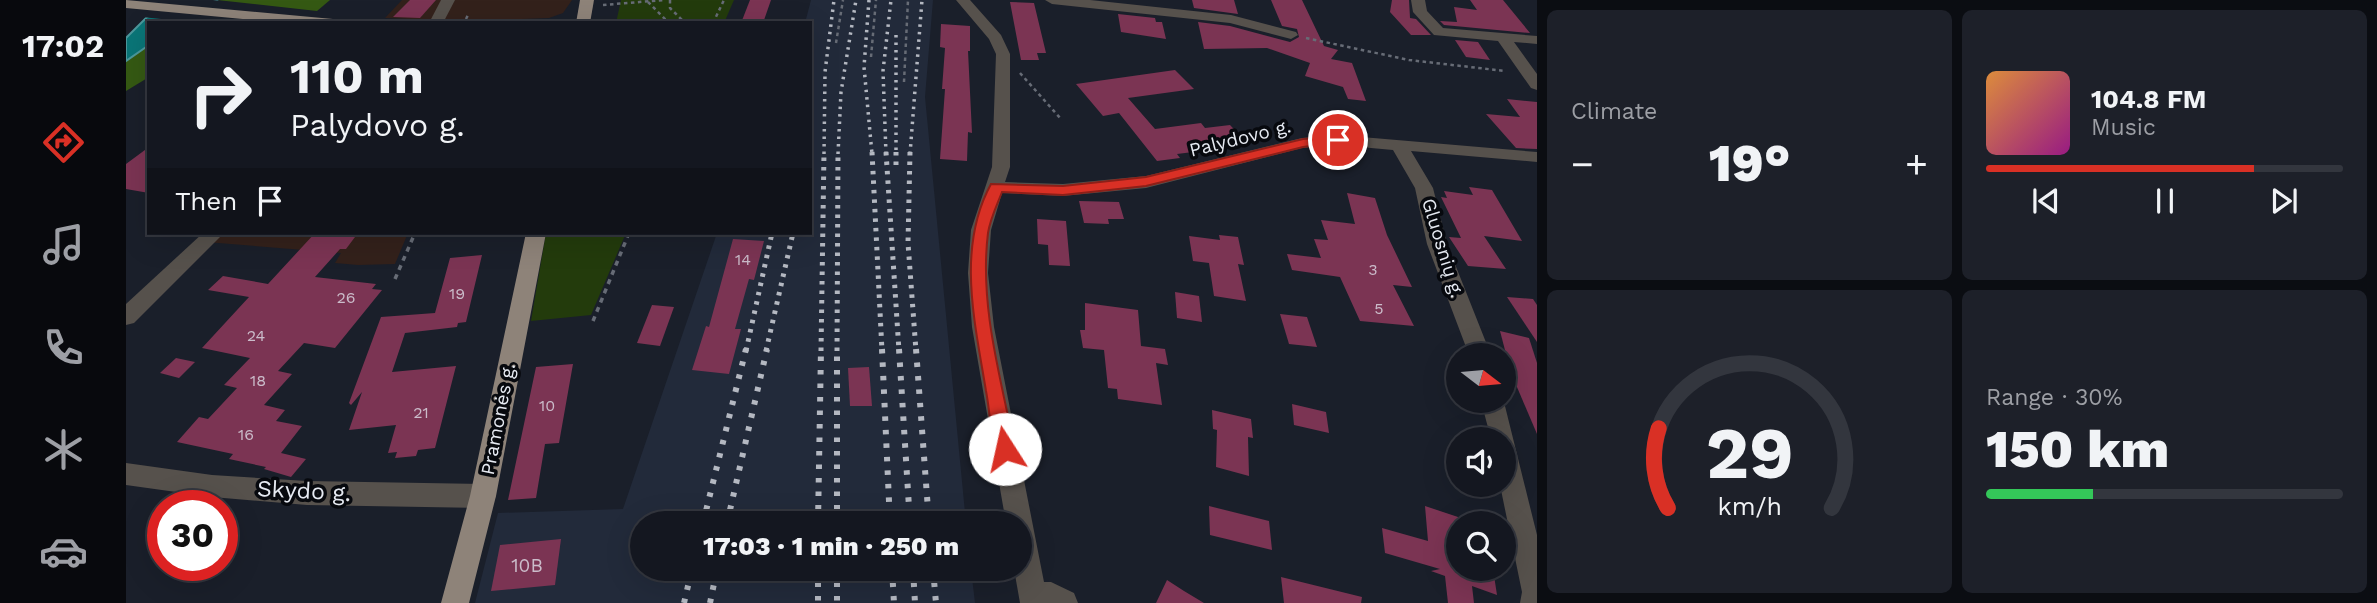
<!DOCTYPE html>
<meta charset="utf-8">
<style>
body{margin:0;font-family:"Work Sans",sans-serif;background:#1d2029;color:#f1f3f6;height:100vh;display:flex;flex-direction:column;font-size:26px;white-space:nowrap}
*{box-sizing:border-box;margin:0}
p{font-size:23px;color:#9d9fa5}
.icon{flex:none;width:38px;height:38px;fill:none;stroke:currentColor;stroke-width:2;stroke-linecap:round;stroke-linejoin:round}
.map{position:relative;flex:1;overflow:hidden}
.panel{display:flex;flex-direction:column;gap:10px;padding:10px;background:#0b0d12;width:840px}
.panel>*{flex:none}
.hud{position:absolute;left:21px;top:21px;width:665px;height:214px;border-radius:0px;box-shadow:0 7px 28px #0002,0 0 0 2px #33363e;background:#141720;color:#f1f3f6;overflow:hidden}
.needle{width:46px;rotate:106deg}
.buttons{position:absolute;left:1320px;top:343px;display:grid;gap:14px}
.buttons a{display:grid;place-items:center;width:70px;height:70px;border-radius:50%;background:#141720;box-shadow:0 7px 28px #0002,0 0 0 2px #33363e;font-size:35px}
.speed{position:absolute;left:21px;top:490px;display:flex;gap:14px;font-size:35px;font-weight:700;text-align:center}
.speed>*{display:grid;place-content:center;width:91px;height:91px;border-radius:50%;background:#141720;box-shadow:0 7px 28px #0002,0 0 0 2px #33363e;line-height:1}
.speed .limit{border:10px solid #d22;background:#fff;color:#111}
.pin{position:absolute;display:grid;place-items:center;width:60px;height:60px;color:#fff;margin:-30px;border:4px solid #fff;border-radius:50%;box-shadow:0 2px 7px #0007}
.me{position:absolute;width:77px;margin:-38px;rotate:350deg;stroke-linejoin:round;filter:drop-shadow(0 0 5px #0008)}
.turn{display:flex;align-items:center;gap:24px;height:147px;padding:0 28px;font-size:32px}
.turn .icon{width:91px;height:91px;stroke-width:2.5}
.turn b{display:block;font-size:49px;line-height:60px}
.then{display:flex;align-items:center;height:66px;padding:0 28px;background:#0003;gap:14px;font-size:26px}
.big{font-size:52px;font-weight:800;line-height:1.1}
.panel .widget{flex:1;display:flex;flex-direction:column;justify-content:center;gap:10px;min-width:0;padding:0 24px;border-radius:10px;background:#1d2029}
.panel .dial{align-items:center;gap:0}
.dial svg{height:182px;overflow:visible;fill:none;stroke:#33363e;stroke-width:7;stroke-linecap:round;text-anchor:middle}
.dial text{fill:#f1f3f6;stroke:none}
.song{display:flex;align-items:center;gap:21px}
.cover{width:84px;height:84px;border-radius:10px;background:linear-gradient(135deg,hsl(30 70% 55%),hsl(310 70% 35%))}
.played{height:7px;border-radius:4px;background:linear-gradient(90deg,#d93025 75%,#33363e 75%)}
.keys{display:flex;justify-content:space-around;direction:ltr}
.heat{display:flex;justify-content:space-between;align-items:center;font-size:38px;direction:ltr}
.charge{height:10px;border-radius:5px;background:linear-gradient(90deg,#34c759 30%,#33363e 0)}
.panel .tiles{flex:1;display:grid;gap:10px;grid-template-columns:repeat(2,1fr)}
.trip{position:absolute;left:504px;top:511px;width:402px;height:70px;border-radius:35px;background:#141720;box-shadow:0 7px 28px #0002,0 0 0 2px #33363e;font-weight:800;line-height:70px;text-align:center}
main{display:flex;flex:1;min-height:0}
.tabs{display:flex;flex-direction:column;width:126px;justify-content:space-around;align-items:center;background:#08090d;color:#9d9fa5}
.tabs .icon{width:49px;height:49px}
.tabs .on{color:#d93025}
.tabs b{font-size:32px;color:#f1f3f6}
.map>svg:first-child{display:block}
.commercial{fill:#33211b}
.built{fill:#222a3a}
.green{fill:#233b0c}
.forest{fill:#355913}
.water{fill:#0a7577;stroke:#4c989c;stroke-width:2}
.pier{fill:#1a1f2a}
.building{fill:#7b3453}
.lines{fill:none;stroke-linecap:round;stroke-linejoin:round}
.path-far1{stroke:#676c76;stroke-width:2.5;stroke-dasharray:3.5 3.5;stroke-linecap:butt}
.path{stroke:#676c76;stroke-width:3.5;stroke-dasharray:5 5;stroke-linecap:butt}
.minor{fill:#56514c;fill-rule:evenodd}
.major{fill:#8e8379;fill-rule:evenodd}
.rail-far2{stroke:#b4b8c1;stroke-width:3.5;stroke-dasharray:2.5 5;stroke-linecap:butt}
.rail-far1{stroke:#b4b8c1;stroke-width:5;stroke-dasharray:3.5 6;stroke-linecap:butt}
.rail{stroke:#b4b8c1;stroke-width:6;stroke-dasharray:4.5 9;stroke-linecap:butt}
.route{fill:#d93025;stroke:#8d1f18;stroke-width:2}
.labels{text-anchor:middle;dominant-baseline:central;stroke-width:7;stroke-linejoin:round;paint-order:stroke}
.number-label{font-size:16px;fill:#cbbcca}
.street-label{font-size:19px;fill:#e6eaf2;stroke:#07090e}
.near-number-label{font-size:19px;fill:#cbbcca}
.near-street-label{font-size:23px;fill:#e6eaf2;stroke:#07090e}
</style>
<main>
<nav class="tabs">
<b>17:02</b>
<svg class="icon on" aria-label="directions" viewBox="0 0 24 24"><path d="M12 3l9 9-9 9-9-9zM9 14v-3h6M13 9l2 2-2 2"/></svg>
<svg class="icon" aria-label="music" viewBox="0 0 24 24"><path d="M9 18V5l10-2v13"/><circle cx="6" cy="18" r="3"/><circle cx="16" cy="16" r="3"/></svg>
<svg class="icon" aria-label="phone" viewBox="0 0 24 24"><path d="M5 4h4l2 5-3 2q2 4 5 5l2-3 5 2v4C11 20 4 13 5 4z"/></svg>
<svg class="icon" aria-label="climate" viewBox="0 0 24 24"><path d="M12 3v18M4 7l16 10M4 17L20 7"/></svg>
<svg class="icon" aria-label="car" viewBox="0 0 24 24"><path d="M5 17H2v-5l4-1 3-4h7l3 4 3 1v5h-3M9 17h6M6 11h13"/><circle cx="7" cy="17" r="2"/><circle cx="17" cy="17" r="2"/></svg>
</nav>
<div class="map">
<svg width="1411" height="603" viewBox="0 0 1411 603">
<rect width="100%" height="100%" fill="#1a1f2a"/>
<g class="commercial">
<path d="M276,0H446L437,13L423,18L341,21L259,18Z"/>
<path d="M88,233H282L269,264L232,265L209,263L215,253L80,242Z"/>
</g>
<path class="built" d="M685,0H807L799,97L840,523H516V569H845L849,603H349L372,513L497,509L591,233H684V23H679Z"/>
<g class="green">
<path d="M495,0H608L598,23H490Z"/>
<path d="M420,233H500L465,315L405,321Z"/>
</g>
<g class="forest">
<path d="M91,0H204L191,11Z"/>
<path d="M23,45V77L0,91V61Z"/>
</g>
<path class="water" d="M48,0H91L56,23H23V45L0,61V38L20,18Z"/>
<path class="pier" d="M41,0H87L95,1L64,22L16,17Z"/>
<g class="building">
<path d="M284,0H310L294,18L267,17Z"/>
<path d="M624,0H645L637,23H615Z"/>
<path d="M1066,0H1108L1112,14L1068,8Z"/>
<path d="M1145,0H1176L1198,46L1212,50L1205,59L1226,63L1240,101L1222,99L1217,87L1179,76L1184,63L1141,48L1078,49L1072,22L1104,26L1164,42L1173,37L1171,29L1156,26Z"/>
<path d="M1266,0H1283L1284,18L1290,19L1305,35H1285L1264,12Z"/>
<path d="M1344,0H1377L1404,33L1318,25L1314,21L1331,22L1328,7L1351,10Z"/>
<path d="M884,2L908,3L920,53H911L913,60H895Z"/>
<path d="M992,14L1029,18L1030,22H1036L1040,39L995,32Z"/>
<path d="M815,24L844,26V51H842L846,133L842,132L841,161L814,159L819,89H816L819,48L814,47Z"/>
<path d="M1329,40L1352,42L1364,60L1340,57Z"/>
<path d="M1049,70L1068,89L1002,98L1029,129L1075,123L1079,128L1104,125L1123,145L1051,154L1054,158L1031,161L993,113L977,116L950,84Z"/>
<path d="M1381,99L1411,102V149L1390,148L1360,114L1394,117Z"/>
<path d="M23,147V193L0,189V164Z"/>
<path d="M1343,187L1366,190L1396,241L1358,236L1380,269L1342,266L1323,237L1335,238L1315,197L1321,198L1318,191L1347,195Z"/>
<path d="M1221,193L1249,198L1261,235L1286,287L1267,285L1288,326L1234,321L1214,277L1166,270L1161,254L1195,258L1188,239L1202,240L1195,220L1229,224Z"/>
<path d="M953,201L993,202L998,219H982L983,224L958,223Z"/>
<path d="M911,219L940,221L944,266L923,265L922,245L912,244Z"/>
<path d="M189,233H232L220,249H214L189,277L250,284L246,289L256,290L209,348L178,343L152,371L166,374L138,405L159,410L150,421L176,426L155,453L180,459L165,477L138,469L140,467L103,459L107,454L51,442L73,417L82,419L111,388L98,385L124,358L76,348L123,297L82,290L97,276L142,284Z"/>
<path d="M1093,235L1112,237L1118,265L1112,264L1120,301L1088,296L1083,263L1067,261L1063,236L1094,240Z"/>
<path d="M607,239L638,241L628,280L623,279L609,329H615L603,374L566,370L580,326L583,327Z"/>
<path d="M356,255L340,322L332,323L331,327L279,333L266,372L330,366L309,448L292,450L290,456L269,458L271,452L262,453L270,425L223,430L236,392L225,405L223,403L255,317L309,313L324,258Z"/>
<path d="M1049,292L1073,296L1076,322L1051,318Z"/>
<path d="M1381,297L1407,299L1411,305V342Z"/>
<path d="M959,303L1012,310L1015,346L1039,349L1042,365L1030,363L1036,405L992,399L991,389L982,388L978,350L957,348L954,330H959Z"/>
<path d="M526,305L548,307L534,346L511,343Z"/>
<path d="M1154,314L1181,317L1191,347L1163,344Z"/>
<path d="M1374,331L1403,338L1411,363V434L1385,373Z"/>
<path d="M50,358L69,362L53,378L34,373Z"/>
<path d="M447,364L433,443L419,444L410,498L382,500L410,367Z"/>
<path d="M743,367L746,406H724L722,368Z"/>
<path d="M1166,404L1200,412L1203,433L1168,425Z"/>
<path d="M1086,410L1125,419L1127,438L1122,437L1123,476L1090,467L1091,430L1087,429Z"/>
<path d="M1083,506L1143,521L1146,550L1084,535Z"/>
<path d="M1299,506L1332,517V569H1367L1371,595L1346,586L1348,603H1322L1319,576L1305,571L1314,569L1259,553L1256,528L1302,541Z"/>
<path d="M435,539L429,585L365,591L374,545Z"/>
<path d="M1155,577L1236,597L1235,603H1158Z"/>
<path d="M1041,580L1058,591L1078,603H1030Z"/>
</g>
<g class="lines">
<g class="path-far1">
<path d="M544,0V8L559,23"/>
<path d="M522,2L543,23"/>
<path d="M477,5L538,0"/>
<path d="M340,19L342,15"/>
<path d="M587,23L598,0"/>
<path d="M1180,38L1283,60L1379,71"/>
<path d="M710,43L717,0"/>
<path d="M745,57L750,0"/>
<path d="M894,73L935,119"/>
<path d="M778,82L782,0"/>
</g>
<g class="path">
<path d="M269,279L289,233"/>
<path d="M467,321L503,233"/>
</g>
<g class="minor">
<path d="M315,0H329L317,23H303Z"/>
<path d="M830,0H844L875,35L884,54V167L879,182L937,184L1020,176L1176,138L1212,135L1411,152V162L1285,151L1307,188L1321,244L1365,355H1343L1301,244L1289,188L1267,150L1212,145L1176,148L1020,188L937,196L876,193L865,230L862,273L868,327L918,582H925L948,593L952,603H894L888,569H894V523H880L846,327L842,273L845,230L866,167L870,54L863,39Z"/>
<path d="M919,0H964L1105,15L1170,32L1172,35L1165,39L1104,23L926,4Z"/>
<path d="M1285,0H1299L1301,11L1317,28L1411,36V44L1388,42L1411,74V90L1405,88L1372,41L1308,35L1287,12Z"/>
<path d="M77,233H98L8,323L0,325V304Z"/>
<path d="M1377,398L1411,535V603H1394L1396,592L1374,485H1377V439H1365L1355,401H1377Z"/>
<path d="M0,463L86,475L181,481L357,484L366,488L370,496L366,504L357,508L181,505L86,497L0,485Z"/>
</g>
<g class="major">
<path d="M0,0L207,19L214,23H159L0,8Z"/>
<path d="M454,0H468L464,23H450Z"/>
<path d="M400,233H420L370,496L343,603H315L344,496Z"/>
</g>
<g class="rail-far2">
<path d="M743,0L738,67L746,154"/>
<path d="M770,35V154"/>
<path d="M684,152L685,148"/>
<path d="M698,154L699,72L708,0"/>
<path d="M712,154L715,92L730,0"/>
<path d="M760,154L757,71L765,0"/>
<path d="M784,154L796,0"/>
</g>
<g class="rail-far1">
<path d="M746,152L756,351"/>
<path d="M760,152L773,351"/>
<path d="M770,152V171"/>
<path d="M784,152L782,243L790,351"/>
<path d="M620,351L646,233"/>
<path d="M640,351L667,233"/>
<path d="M695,351L698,152"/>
<path d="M711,351L712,152"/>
</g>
<g class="rail">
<path d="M756,349L764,523"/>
<path d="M773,349L784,523"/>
<path d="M790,349L803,523"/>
<path d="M577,523L620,349"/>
<path d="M601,523L641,349"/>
<path d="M692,523L695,349"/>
<path d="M711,523V349"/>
<path d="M692,569V603"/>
<path d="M711,569V603"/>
<path d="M766,569L768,603"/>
<path d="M787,569L789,603"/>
<path d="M807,569L810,603"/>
<path d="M558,603L566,569"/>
<path d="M584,603L591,569"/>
</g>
</g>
<path class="route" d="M1212,136L1218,140L1217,142L1177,147L1020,186L937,195L876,192C871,205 864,219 862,233C853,305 875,379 889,449L886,454L879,457L873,454C864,436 864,411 860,391C849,323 830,248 865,184L937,186L1020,177L1177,139Z"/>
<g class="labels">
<g class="number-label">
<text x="617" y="259">14</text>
<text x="1247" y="269">3</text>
<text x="331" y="293">19</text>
<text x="220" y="297">26</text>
<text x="1253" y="308">5</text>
<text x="130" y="335">24</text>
<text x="132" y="380">18</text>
<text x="421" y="405">10</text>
<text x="295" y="412">21</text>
<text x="120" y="434">16</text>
</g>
<g class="street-label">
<text transform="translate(1114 138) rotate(-14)">Palydovo g.</text>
<text transform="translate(1317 248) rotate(73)">Gluosnių g.</text>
<text transform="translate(372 419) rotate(-79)">Pramonės g.</text>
</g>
<g class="near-number-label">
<text x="401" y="565">10B</text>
</g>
<g class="near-street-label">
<text transform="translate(178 491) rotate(3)">Skydo g.</text>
</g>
</g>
</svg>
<div class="buttons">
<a><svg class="needle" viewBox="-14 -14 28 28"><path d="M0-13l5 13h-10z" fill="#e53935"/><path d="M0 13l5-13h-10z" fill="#9d9fa5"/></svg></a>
<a><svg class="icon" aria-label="sound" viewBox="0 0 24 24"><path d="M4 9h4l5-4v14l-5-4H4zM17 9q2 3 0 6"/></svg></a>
<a><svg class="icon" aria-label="search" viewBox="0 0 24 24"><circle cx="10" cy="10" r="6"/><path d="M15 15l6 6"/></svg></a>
</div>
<div class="speed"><div class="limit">30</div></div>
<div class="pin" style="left:1212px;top:140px;background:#d93025"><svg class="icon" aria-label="arrive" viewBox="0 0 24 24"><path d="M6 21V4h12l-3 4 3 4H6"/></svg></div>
<svg class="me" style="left:879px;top:449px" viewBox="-20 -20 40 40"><circle r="19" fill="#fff"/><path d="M0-13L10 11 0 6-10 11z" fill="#d93025"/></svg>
<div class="trip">17:03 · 1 min · 250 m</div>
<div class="hud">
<div class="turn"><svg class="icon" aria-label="right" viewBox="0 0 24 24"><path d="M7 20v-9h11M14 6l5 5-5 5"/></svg><div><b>110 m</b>Palydovo g.</div></div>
<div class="then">Then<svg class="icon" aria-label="arrive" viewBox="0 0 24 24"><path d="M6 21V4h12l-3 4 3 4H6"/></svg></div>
</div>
</div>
<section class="panel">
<div class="tiles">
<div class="widget"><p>Climate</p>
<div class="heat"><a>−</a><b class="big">19°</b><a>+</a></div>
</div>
<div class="widget">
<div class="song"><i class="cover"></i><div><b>104.8 FM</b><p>Music</p></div></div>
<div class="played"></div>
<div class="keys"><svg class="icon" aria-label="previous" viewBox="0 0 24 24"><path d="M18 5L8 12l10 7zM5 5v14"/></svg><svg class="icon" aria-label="pause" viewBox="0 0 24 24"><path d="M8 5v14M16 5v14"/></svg><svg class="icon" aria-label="next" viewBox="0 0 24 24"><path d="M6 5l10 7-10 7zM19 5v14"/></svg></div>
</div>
<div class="widget dial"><svg viewBox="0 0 100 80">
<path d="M14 69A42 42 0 1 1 86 69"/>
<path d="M14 69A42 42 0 0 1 10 34" stroke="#d93025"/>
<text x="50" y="56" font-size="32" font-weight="700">29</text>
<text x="50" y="72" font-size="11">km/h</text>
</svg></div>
<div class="widget"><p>Range · 30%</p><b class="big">150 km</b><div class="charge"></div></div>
</div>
</section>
</main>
